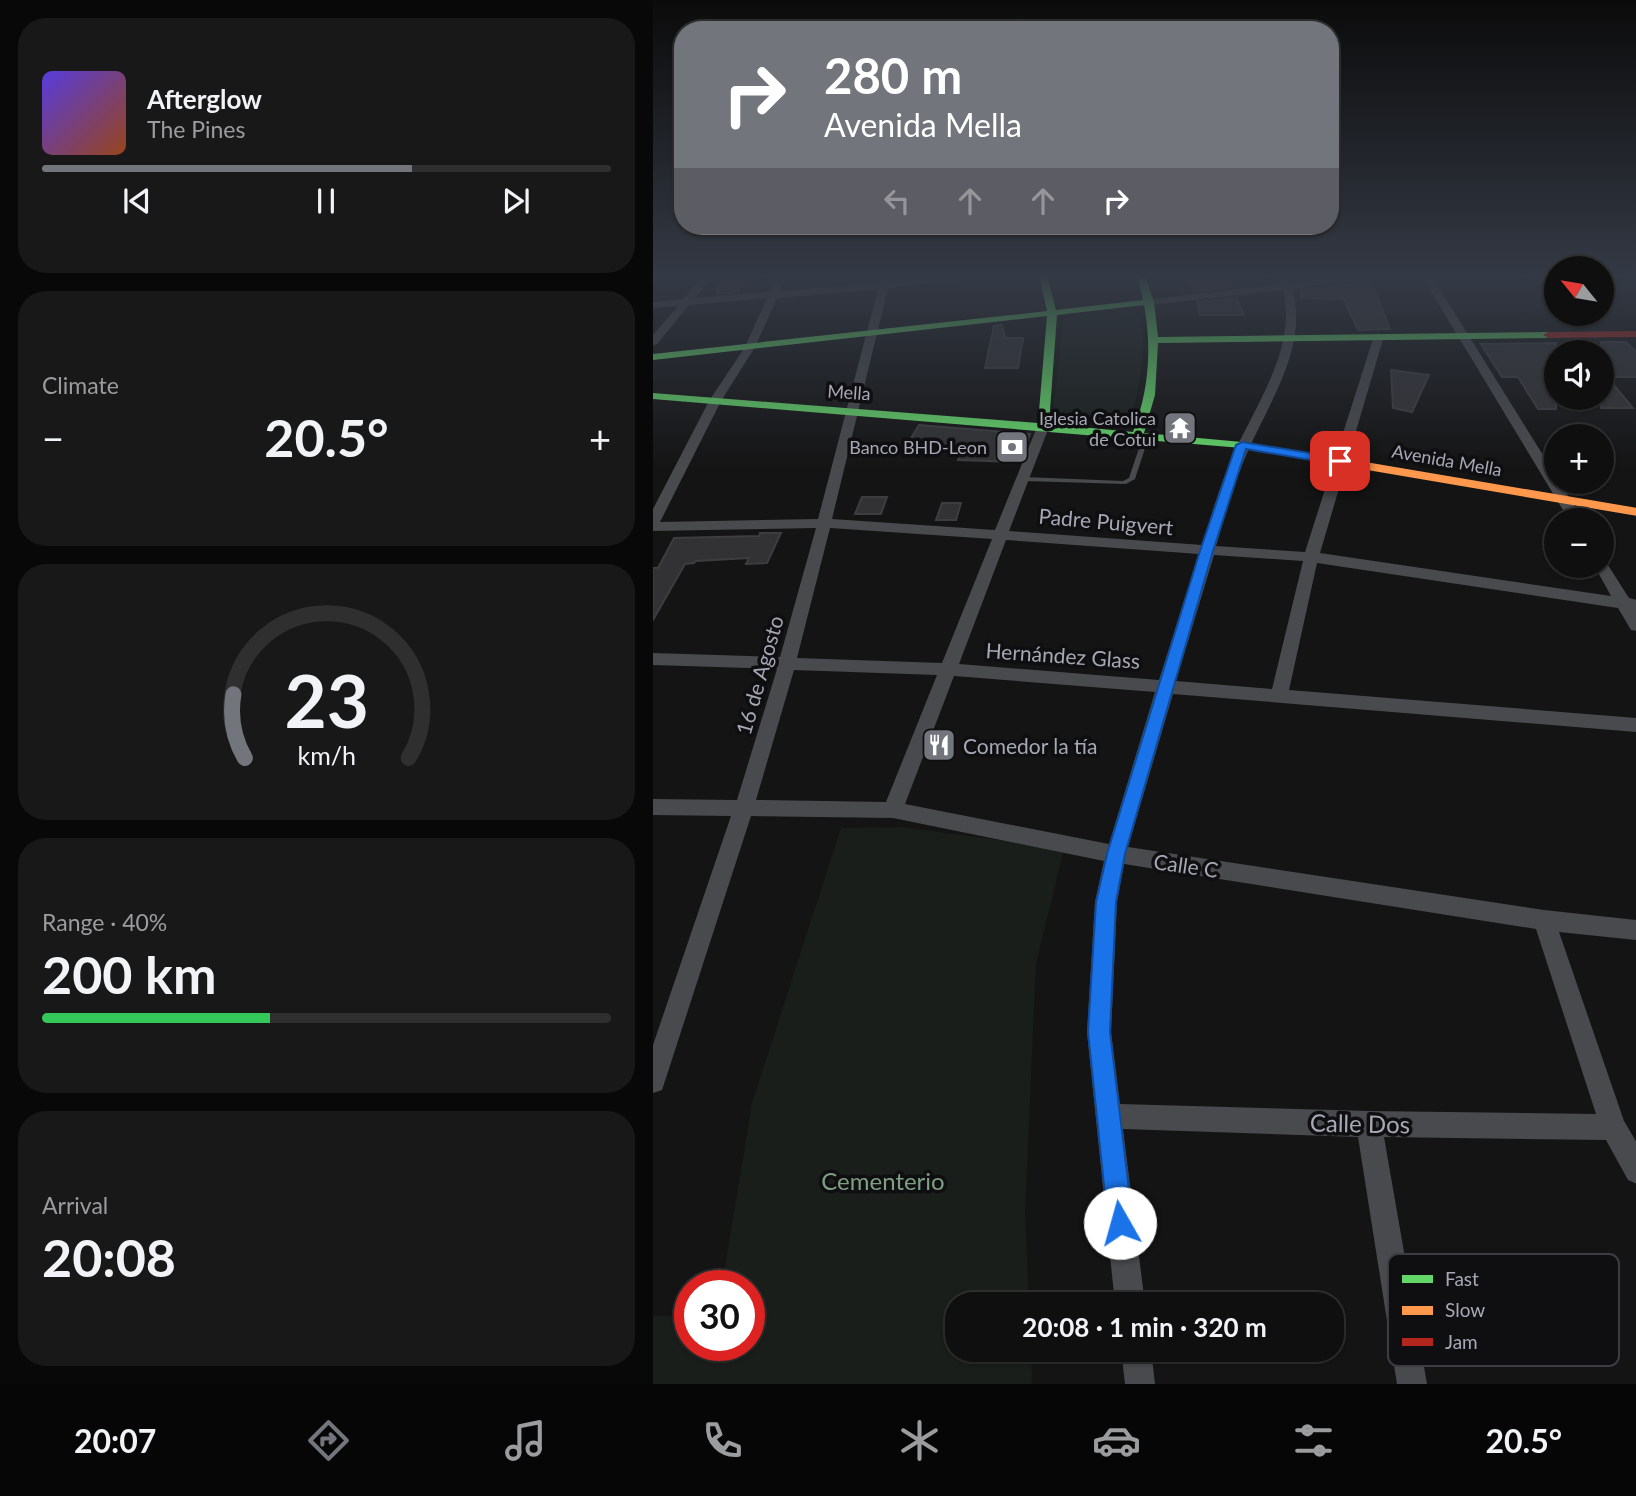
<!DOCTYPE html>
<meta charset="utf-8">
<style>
body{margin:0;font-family:Lato,sans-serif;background:#181818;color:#f1f3f6;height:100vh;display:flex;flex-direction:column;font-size:26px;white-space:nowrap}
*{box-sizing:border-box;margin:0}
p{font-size:23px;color:#9b9c9e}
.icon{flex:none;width:38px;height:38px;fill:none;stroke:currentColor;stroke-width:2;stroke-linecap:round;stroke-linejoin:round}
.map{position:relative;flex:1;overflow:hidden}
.panel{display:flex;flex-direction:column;gap:18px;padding:18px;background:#080808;width:653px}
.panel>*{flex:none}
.top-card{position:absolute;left:21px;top:21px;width:665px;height:214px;border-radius:28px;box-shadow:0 2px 5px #0004,0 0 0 2px #2f2f2f;background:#73757d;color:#fff;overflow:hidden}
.needle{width:46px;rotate:300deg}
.tools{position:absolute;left:891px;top:256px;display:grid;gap:14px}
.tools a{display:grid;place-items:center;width:70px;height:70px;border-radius:50%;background:#0f0f0f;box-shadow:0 2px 5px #0004,0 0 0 2px #2f2f2f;font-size:35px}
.speed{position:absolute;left:21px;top:1270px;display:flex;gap:14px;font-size:35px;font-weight:700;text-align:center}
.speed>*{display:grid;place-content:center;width:91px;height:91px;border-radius:50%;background:#0f0f0f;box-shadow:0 2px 5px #0004,0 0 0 2px #2f2f2f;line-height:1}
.speed .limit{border:10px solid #d22;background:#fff;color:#111}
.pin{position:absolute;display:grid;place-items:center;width:60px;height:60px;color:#fff;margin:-30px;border-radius:14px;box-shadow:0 4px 10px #0006}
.me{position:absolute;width:77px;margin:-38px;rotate:353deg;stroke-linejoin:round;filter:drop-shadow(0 0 5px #0008)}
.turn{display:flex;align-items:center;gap:24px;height:147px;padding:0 35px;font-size:32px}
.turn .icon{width:91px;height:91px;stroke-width:2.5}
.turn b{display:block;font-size:49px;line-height:60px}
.lanes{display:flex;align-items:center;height:66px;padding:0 35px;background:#0003;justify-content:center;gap:35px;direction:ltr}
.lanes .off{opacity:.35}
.big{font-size:52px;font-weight:700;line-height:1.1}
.panel .tile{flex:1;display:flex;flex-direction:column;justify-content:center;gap:10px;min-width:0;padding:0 24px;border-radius:28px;background:#181818}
.panel .dial{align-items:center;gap:0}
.dial svg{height:182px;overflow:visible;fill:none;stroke:#2f2f2f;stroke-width:7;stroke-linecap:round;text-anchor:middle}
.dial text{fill:#f1f3f6;stroke:none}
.song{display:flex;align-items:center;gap:21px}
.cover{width:84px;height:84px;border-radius:10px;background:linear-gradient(135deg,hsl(250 70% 55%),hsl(20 70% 35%))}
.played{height:7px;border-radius:4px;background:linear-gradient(90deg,#73757d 65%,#2f2f2f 65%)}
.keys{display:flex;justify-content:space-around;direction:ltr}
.heat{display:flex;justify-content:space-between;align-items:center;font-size:38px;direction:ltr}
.charge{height:10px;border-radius:5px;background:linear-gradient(90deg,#34c759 40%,#2f2f2f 0)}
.trip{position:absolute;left:292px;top:1292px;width:399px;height:70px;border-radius:28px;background:#0f0f0f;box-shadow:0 2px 5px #0004,0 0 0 2px #2f2f2f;font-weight:700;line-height:70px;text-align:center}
.dock{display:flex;height:112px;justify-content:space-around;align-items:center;background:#060606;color:#9b9c9e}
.dock .icon{width:49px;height:49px}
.dock .current{color:#73757d}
.dock b{font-size:32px;color:#f1f3f6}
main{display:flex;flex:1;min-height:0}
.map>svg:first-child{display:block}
.green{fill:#191e1a}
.building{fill:#323234;stroke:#3d3d40;stroke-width:2}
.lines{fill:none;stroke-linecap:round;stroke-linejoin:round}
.lane{fill:#494a4d;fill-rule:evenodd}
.street{fill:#494a4d;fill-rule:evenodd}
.fast{fill:#63d668;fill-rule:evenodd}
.slow{fill:#ff974d;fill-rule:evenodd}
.jam{fill:#b3261e;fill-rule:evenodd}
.route{fill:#1a73e8;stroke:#114b97;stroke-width:2}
.labels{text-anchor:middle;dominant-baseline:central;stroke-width:7;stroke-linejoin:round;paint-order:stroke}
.far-street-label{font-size:18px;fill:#a6a9b5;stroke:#0f0e10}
.far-poi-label{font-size:18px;fill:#a6a9b5;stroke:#0f0e10;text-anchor:end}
.street-label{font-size:21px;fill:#a6a9b5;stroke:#0f0e10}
.poi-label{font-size:21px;fill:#a6a9b5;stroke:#0f0e10;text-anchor:start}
.near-street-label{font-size:24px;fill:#a6a9b5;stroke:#0f0e10}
.near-park-label{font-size:24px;fill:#7e9f82;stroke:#0f0e10}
.key{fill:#0f0e10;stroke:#3c3c42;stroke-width:2}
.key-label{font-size:19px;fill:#a6a9b5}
</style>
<main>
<section class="panel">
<div class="tile">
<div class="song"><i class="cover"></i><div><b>Afterglow</b><p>The Pines</p></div></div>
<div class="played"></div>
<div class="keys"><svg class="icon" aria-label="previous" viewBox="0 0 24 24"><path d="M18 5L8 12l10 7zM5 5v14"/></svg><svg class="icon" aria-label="pause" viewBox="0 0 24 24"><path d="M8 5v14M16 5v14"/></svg><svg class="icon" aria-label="next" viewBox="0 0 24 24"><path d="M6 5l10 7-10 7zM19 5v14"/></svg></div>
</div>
<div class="tile"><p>Climate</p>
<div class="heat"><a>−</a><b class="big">20.5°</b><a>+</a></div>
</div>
<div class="tile dial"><svg viewBox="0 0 100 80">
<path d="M14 69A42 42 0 1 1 86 69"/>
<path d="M14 69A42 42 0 0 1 9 41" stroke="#73757d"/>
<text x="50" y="56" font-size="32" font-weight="700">23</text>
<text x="50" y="72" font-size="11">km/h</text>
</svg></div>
<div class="tile"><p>Range · 40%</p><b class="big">200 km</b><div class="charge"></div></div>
<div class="tile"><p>Arrival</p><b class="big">20:08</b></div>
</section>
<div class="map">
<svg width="984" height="1384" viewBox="0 0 984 1384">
<rect width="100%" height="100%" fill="#141414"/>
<g class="green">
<path d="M480,311C501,329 484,395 478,420L466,424L399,417L411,318Z"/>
<path d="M250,827L411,849L383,963L372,1212L376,1304H304V1349H378L379,1384H0V1316H37V1346H96V1286H69L99,1103L188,828Z"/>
</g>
<g class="building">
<path d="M68,275H91L86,292L63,294Z"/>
<path d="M529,275H573L579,287L541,292Z"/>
<path d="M712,282L719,284L737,329L705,330L691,299L648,298V290Z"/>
<path d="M584,298L591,315H547L544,302Z"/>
<path d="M349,325L352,338H370L365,368H332L341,326Z"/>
<path d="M948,342H973L984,353V377H954L980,408H948Z"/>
<path d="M903,343V409H885L865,377H849L828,344Z"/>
<path d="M738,370L776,375L759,412L740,408Z"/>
<path d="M266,425L290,427L377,434L367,462L305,460L311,447L255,443Z"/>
<path d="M209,497H234L228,514H202Z"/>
<path d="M289,503H308L303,520H283Z"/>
<path d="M107,533H128L114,563L93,564L96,558L43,561L41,563L32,564L0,620V568H5L21,538L106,536Z"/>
</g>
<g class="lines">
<path class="lane" d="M493,434L496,436L482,479L473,484L371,481L368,479L371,477L470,481L476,478L490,436Z"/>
<g class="street">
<path d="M0,275H61L42,298L116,292L124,275H134L127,291L226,283L228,275H238L236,282L318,275H362L235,288L179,519L342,530L384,427L390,423L396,427L356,531L549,545C558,516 567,486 579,458C601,407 645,348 630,290L496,305L492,304V300L628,284L623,275H633L637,283L708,275H743L639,289C657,347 613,407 592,458C580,486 572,516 563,546L652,552L721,336L726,333L731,336L667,553L958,596L941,565H948V560L953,562L976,598L984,600V631L978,630L965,608L664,563L636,690L984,718V732L520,694L475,847L891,910L984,920V940L906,932L971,1121L984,1143V1184L975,1180L953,1140L731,1137L774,1384H744L705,1137L470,1129L492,1304H462L434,1032L442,902L451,861L240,818L98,816L12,1081L9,1090L0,1093V1045L78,816L0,815V799L84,800L124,669L0,665V653L127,657L163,528L0,531V509L56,401L92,347L114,298L36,305L4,344L0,345V335L25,306L0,308V302L30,299L48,278L0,281ZM225,289L165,519L7,522L68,401L102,347L124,298ZM177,528L339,539L289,663L144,658ZM353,540L546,554L506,680L306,664ZM561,555L650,561L619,689L523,681ZM141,670L284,675L233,802L103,800ZM301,676L502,692L456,844L252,804ZM471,864L883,929L943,1114L716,1111L467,1104L458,1032L464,902Z"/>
<path d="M768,275H778L903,476V481H906L930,520H916Z"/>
<path d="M468,1349H498L502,1384H472Z"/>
</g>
<path class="fast" d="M386,275H394L403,310L490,300L484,275H492L501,302L505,337L895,332L900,335L895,338L505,343L502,395L491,433L589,442L687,458L689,461L683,465L589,448L0,399V393L385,423L394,316L0,360V354L394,311ZM491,305C499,349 496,390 480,432L396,424L404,315Z"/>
<path class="slow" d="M683,457L984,508V516L679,464L677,461Z"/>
<path class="jam" d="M984,331V337L895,338L890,335L895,332Z"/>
</g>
<linearGradient id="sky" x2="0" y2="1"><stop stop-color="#0b0b0b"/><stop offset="0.59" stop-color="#343a45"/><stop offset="1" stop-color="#343a45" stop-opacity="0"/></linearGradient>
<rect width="984" height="469" fill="url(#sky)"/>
<path class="route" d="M589,442L687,458L693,461L687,465L593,449L560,551L472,854L463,902L457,1032L480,1223L476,1232L467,1236L458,1232L455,1223L435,1032L443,902L454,854L547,551L583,445Z"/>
<defs>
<symbol id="temple-square" viewBox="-11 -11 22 22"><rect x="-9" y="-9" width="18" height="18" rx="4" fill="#73757d" stroke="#0f0e10"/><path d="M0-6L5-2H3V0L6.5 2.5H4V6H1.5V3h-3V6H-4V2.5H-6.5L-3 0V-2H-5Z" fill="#fff"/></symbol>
<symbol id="bank-square" viewBox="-11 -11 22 22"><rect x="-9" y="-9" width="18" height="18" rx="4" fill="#73757d" stroke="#0f0e10"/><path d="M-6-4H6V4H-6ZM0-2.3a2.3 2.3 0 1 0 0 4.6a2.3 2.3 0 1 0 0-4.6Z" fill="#fff"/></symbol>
<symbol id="restaurant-square" viewBox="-11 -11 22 22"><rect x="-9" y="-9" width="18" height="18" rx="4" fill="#73757d" stroke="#0f0e10"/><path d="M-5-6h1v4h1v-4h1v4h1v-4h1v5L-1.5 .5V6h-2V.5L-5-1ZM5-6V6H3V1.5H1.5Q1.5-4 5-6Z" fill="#fff"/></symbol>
</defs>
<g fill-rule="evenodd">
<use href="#temple-square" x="508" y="409" width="38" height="38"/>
<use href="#bank-square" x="340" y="428" width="38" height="38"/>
<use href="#restaurant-square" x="267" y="726" width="38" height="38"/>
</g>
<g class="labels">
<g class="far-street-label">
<text transform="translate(196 392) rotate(4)">Mella</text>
<text transform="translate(794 460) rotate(10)">Avenida Mella</text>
</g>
<g class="far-poi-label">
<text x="503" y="418">Iglesia Catolica<tspan x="503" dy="21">de Cotui</tspan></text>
<text x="334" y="447">Banco BHD-Leon</text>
</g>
<g class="street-label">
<text transform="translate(453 521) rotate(5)">Padre Puigvert</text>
<text transform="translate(410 655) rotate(4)">Hernández Glass</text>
<text transform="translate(106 675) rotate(-74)">16 de Agosto</text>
<text transform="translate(533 865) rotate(8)">Calle C</text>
</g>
<g class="poi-label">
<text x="310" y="745">Comedor la tía</text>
</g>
<g class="near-street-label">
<text transform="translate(707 1123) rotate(1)">Calle Dos</text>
</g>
<g class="near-park-label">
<text x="230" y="1180">Cementerio</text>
</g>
</g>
<rect x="735" y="1254" width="231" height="112" rx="10" class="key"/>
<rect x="749" y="1275" width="31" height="8" fill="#63d668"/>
<rect x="749" y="1306" width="31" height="9" fill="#ff974d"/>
<rect x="749" y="1338" width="31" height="8" fill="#b3261e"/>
<g class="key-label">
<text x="792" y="1286">Fast</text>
<text x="792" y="1317">Slow</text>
<text x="792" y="1349">Jam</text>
</g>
</svg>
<div class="tools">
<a><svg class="needle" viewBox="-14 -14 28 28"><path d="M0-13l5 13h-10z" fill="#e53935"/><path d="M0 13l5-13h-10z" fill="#9b9c9e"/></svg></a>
<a><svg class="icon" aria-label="sound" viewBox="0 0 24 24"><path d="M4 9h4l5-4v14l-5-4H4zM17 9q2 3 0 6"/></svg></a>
<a>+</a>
<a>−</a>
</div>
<div class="speed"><div class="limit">30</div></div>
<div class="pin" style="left:687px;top:461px;background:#d93025"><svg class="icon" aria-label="arrive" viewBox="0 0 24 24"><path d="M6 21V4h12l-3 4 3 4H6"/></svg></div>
<svg class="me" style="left:467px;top:1223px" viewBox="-20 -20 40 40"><circle r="19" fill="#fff"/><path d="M0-13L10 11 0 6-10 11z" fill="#1a73e8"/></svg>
<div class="trip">20:08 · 1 min · 320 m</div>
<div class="top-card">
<div class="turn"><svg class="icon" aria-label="right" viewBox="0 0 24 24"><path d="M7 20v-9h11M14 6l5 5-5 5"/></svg><div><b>280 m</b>Avenida Mella</div></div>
<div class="lanes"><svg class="icon off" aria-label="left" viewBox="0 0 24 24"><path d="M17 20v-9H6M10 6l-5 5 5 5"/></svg><svg class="icon off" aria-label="ahead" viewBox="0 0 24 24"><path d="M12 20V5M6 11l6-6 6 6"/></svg><svg class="icon off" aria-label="ahead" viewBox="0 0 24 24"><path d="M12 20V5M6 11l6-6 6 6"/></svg><svg class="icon" aria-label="right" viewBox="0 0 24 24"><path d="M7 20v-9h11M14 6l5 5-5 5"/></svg></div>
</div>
</div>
</main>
<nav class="dock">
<b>20:07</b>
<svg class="icon current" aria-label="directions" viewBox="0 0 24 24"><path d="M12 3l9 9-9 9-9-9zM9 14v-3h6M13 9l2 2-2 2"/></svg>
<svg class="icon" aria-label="music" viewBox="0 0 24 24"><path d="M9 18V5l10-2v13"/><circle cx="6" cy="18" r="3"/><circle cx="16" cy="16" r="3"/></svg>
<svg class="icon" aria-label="phone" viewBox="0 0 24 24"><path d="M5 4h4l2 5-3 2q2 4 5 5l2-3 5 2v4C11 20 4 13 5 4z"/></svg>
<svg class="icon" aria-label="climate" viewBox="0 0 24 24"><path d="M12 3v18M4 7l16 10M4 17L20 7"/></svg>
<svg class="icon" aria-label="car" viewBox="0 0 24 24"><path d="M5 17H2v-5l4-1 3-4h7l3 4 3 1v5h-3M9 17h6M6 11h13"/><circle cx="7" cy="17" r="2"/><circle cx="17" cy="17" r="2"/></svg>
<svg class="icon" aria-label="filters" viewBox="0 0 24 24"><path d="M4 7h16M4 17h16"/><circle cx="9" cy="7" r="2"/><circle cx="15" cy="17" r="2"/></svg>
<b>20.5°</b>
</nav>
